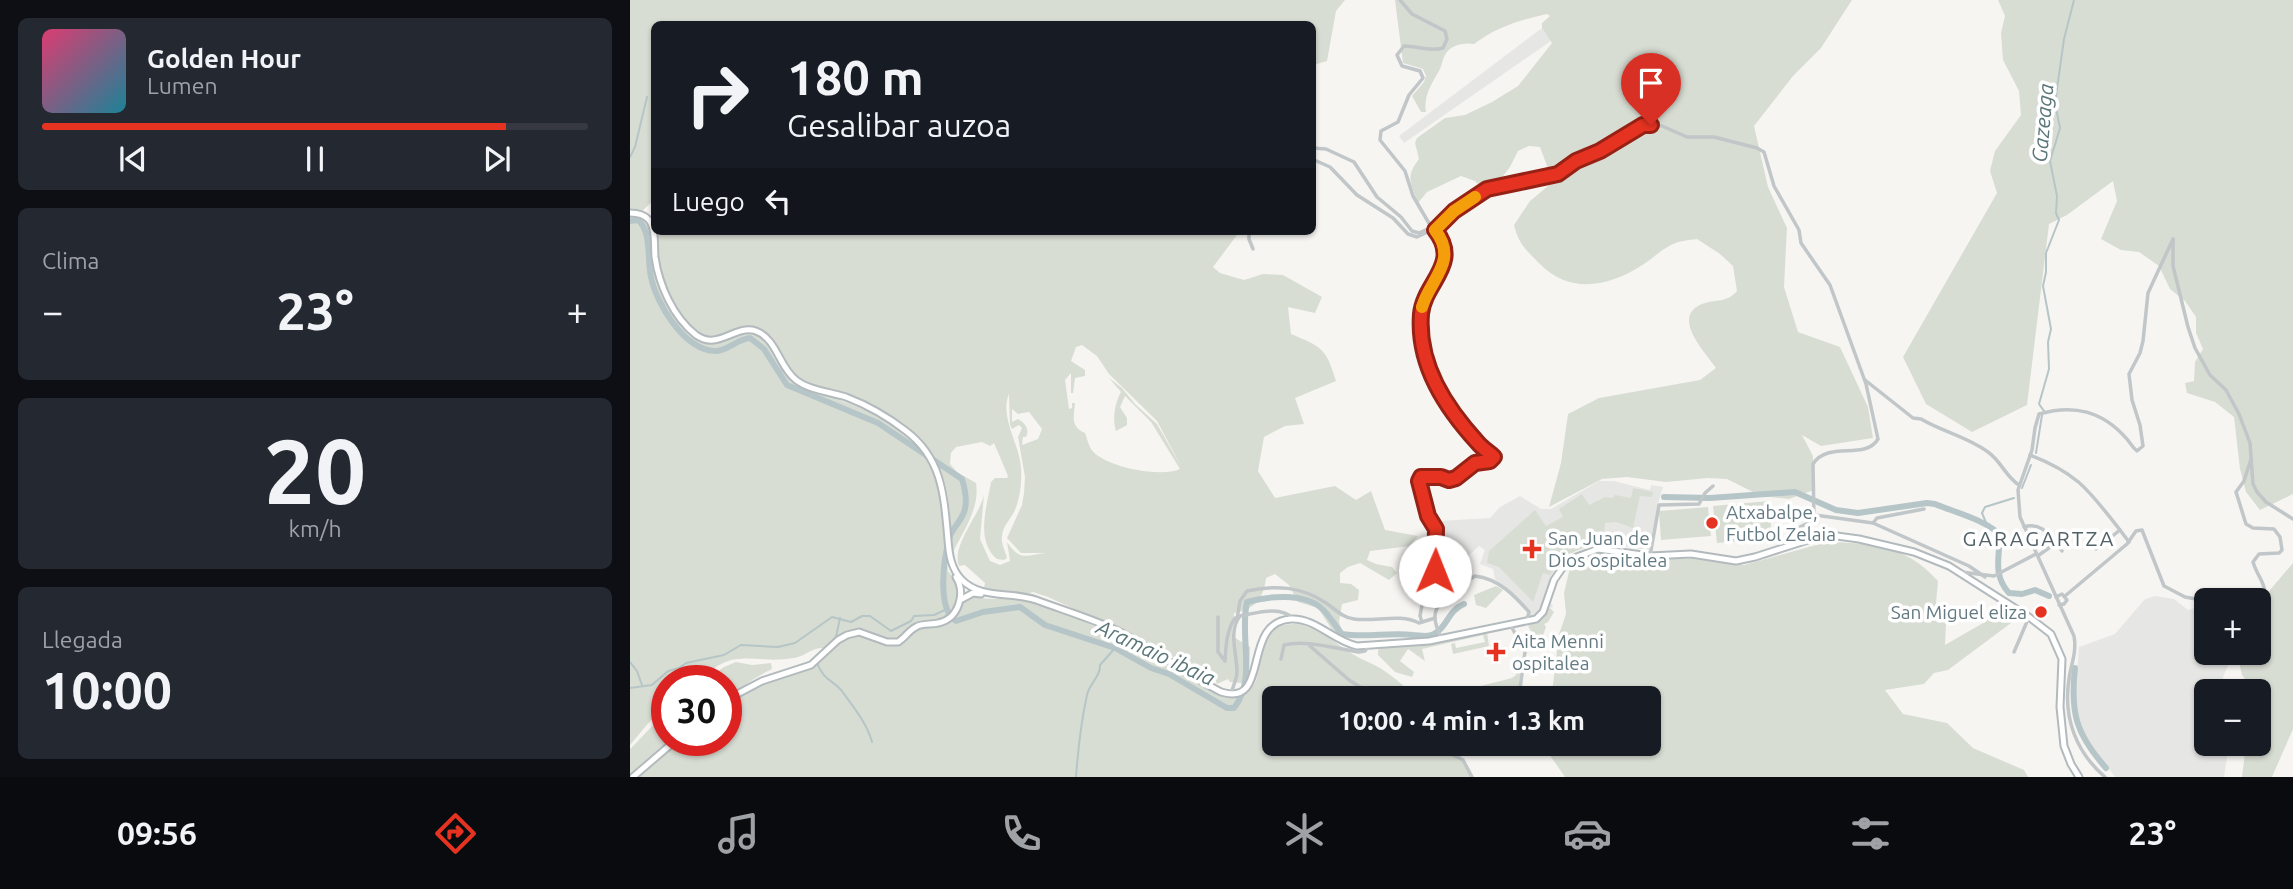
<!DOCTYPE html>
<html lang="es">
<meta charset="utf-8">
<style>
body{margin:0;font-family:Ubuntu,sans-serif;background:#242831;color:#f1f3f6;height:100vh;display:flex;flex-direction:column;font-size:26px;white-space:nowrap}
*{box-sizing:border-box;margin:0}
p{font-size:23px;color:#9ea1a6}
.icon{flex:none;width:38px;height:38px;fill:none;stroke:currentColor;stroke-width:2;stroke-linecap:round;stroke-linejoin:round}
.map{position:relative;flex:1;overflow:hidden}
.side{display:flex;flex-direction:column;gap:18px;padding:18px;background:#0d0f14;width:630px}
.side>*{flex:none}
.hud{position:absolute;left:21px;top:21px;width:665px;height:214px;border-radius:10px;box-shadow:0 2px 5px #0004;background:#171b24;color:#f1f3f6;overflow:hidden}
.fabs{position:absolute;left:1564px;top:588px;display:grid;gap:14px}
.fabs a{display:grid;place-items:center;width:77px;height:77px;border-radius:10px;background:#171b24;box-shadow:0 2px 5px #0004;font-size:35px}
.speed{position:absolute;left:21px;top:665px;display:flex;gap:14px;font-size:35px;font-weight:700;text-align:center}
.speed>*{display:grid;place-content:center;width:91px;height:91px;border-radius:50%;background:#171b24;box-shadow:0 2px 5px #0004;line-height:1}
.speed .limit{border:10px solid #d22;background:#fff;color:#111}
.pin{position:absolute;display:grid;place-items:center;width:60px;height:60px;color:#fff;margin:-72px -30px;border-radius:50% 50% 50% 0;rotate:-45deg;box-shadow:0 0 7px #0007}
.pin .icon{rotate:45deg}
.me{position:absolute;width:77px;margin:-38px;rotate:1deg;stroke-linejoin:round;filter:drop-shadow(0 0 5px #0008)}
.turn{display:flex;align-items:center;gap:24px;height:147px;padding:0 21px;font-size:32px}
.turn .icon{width:91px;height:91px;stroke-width:2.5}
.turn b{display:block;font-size:49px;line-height:60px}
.then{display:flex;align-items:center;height:66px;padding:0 21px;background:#0003;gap:14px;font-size:26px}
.big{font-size:52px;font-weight:700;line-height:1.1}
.side .widget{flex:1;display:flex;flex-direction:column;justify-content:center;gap:10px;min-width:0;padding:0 24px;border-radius:10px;background:#242831}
.side .dial{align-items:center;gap:0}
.dial b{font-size:91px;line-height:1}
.song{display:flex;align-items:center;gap:21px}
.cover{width:84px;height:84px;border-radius:10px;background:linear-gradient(135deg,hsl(340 70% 55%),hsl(190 70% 35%))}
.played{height:7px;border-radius:4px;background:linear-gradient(90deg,#e63321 85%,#363941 85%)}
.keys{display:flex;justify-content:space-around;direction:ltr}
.heat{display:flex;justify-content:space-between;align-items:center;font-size:38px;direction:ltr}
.trip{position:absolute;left:632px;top:686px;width:399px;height:70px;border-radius:10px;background:#171b24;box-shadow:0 2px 5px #0004;font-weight:700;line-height:70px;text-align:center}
.dock{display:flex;height:112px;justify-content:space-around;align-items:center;background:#090b0e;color:#9ea1a6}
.dock .icon{width:49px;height:49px}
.dock .selected{color:#e63321}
.dock b{font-size:32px;color:#f1f3f6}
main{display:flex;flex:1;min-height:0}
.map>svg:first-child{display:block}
.built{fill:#e6e7e5}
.green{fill:#d8ddd3;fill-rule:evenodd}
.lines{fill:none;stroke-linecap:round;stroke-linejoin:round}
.stream{stroke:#b6c5c7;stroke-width:2}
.river{stroke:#b6c5c7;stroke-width:6}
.secondary-casing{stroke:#b3babd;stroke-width:9}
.street{stroke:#c1c6c8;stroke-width:3.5}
.secondary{stroke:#fff;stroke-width:5}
.route-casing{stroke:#962115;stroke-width:18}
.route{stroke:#e63321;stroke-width:12}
.slow{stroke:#f59e0b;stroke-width:12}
.poi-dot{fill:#e63321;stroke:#fff;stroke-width:2.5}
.labels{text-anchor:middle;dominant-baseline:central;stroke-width:7;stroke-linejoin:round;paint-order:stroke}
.poi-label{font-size:19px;fill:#647a83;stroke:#fff;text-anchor:start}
.water-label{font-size:21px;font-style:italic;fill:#5a7679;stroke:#fff}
.neighbourhood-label{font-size:21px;letter-spacing:2px;fill:#526268;stroke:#fff}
</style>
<main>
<section class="side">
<div class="widget">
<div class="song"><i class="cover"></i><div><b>Golden Hour</b><p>Lumen</p></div></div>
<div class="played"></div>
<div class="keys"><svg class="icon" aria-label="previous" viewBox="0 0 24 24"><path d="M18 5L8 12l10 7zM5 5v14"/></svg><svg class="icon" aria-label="pause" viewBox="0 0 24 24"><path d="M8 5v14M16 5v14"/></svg><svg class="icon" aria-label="next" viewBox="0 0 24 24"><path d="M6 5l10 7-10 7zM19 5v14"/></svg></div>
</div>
<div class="widget"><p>Clima</p>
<div class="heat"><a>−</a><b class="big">23°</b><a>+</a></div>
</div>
<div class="widget dial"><b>20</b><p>km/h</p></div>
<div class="widget"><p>Llegada</p><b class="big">10:00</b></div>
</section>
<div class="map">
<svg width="1663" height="777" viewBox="0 0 1663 777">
<rect width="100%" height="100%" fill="#f6f5f2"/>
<g class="built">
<path d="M912,28L921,41L774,143L769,136Z"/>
<path d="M969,481H984L1020,490L1021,485L1033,487L1027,507L1019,550L971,544L945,551L933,561L921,576L914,599L923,605L922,608L914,604L912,611L902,620L898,616L900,613L865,579L863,569L850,564L855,550L849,546L836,558L812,538L807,525L809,521L860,518L870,507L890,496L911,509H921Z"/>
<path d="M1525,596L1544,599L1558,610L1568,607L1577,615V653H1598L1599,663L1593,677L1596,691H1577V744H1599L1594,777H1485L1451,731L1445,702L1449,647L1485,634L1515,599Z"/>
</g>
<g class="green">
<path d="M0,0H715L706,11L697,61L683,65L682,24H24V200L11,212L0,211Z"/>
<path d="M765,0H1222L1191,48L1163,76L1124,126L1138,187L1157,228L1154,287L1168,332L1210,347L1238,407L1243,438L1191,446L1172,435L1183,456L1184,490L1159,499L1131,496L1097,479L1078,478L1036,482L997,477L972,479L919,507L931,463L938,414L969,398L1070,380L1086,368C1076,353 1040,317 1072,304C1085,299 1097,303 1107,291L1103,266L1090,254L1067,239C1059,240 1048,241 1041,245C1031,250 1023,258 1014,264C981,286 941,295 911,265C896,250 889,245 884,225L900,201L923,182L910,147L899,146L888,151L880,167L867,184L854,190L845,181L831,176L797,192L788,203C781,183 775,177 789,159L785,143L787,138L815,118L835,115L862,102L888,86L922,43L912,28V23L920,16L917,14C890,20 866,27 844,44C834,42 820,45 815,55C812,60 812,66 809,71C802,83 793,97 796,112H791L782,96L794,82L796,76L793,69L773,63Z"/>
<path d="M1368,0H1663V494L1630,510L1616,492L1610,469L1604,417L1585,402L1557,393L1555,383L1564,381L1565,362L1573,349L1566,333V317L1555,301L1540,289L1529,266L1509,252L1491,250L1471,239L1487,201L1483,181L1437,215L1419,224L1397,405L1342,432L1296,404L1273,357L1367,193L1360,171L1365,151L1391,115L1389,91L1373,60L1371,33L1375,16Z"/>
<path d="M7,215L19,224C21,238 20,253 24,267C29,288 58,347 84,344C98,343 112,328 126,334C145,342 149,371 166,384C217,405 289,418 308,480C315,503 315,545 318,571L327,581L333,600L341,595C361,602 372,597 391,599C413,601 451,621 474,630L471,638L508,654L514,653L598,697C643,693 620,657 640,633C647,624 665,622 675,626C694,631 709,647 726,656C734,661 742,663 750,668C763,676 776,688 788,698H644V744H824L841,777H7L50,740H96V703C127,681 167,679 196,656L195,648C182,647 176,656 164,658C124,665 103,645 70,681H37V713L21,720L0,745V216Z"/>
<path d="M25,231H610L583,267L590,273L614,280L633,274L653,275L692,297L685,313L658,307L661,334C692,347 696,348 706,381L665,398L674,424L655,426L634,437L628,471L645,498L705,486L726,500L741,491L755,530L788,536L780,546L740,551L737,560L746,564L762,567L767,573L759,580L730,563L718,567L710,573V583L721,584L729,590L728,600L712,604L709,622L715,639L704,633L688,608L668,602L659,585L645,574L636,578C634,598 624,610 604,613L602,636L620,647L619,676L611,683L600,682L598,679L587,684L579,665L571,673L515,641L418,597L403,592L397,594L354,588L355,583L335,565L329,566C321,546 349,516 354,495L350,539L360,561L370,565L380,561L377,542C391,562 395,555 416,553H391L377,538L392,505L394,493L395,477L388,437L392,428L389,425L382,429L380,425L379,394C369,416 390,445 391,468C392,482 390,500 384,512C379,521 373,526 372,536C371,544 375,550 377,558L374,560L367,559C345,541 357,506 361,482L365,478H377L378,476L364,443L360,446L352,442L326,447L321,453L320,464L327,472L346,483C350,508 334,530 323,552C320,529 321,505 315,483C304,438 262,412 222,396C206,390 186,388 171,380C152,368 151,342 132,331C116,322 101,334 86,337C60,343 36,293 31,273C27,260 27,245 25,231ZM452,345L467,356L479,374L527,421L552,468L527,424L505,404L492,388L479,378L491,392C485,402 482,419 486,431L497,425V418L490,407L495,396L521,422L550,469C531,478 473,467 461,449C458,444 457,438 455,433C440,427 444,416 445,403H442V408L439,409L435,380L441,373V393H443L445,378L455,376V370L441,361L446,347ZM382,409L388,414L399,412L412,429L408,439L392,445L393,437H396C400,429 395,423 388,419L382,422Z"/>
<path d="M1003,488L1023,492L1022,497L1010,496L1003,528L986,522L975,523L974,534L969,536L966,542L935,556L920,575L913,573L903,602L869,567L857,563L859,551L905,510L916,526L933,517L929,509L952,494L959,505L975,497L983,498L985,495L1001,498Z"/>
<path d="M1139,501L1142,538L1087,543L1083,506Z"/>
<path d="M1078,507L1081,536L1031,540L1029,511Z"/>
<path d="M1197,542C1241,543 1276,545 1308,581L1306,604L1316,623L1315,645L1367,615L1376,613L1381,623L1318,670L1304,673L1294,684L1255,690L1273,714L1317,723L1343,748L1394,770L1398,777H935L912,744H1018V698H918L922,693L927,651L926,643L936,614L934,593L941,563L968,552L1029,559H1063L1114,565Z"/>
<path d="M1663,563V729L1642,777H1612L1616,744H1629V691H1621V687L1612,675L1607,653H1629V612L1635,611L1640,590Z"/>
<path d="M866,586L873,590L856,608L846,605L844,595Z"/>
<path d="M918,606L924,612L918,622L914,624L916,627L912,638L915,640L910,644L896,647V645L904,636L898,626L911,619Z"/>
<path d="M857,632L859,646L823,654L821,644L825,643L826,648L855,642L853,635L792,649L795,661L778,649L770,661L784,672L782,677L765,672L748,655V650L753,647L784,646L817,641Z"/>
<path d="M890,658L892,660L888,695L856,698L854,692L845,694L843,688L882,678L886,675L884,660Z"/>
<path d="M106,662L122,665L141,663L142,669C125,677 112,688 96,698V681H74L94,667Z"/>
<path d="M37,716V740H43L0,777V749C13,737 21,724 37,716Z"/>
</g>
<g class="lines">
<g class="stream">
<path d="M0,157L5,147L17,97"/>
<path d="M0,219L3,221"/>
<path d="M1414,411L1409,404L1419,369L1418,342L1421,329L1413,286L1416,272V253L1429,220L1426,213L1427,196L1420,161L1430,128L1425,103L1434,39L1444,0"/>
<path d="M1406,453L1412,415"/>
<path d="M1392,488L1401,465"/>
<path d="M1357,525L1352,513L1355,507L1384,498"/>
<path d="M200,644L206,637L210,618"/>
<path d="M0,662L7,671L12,685"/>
<path d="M187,663C194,681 203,680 212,691C223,707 237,723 242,742"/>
<path d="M0,688L22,685L38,671L49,668L56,663L94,655L111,645L148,647L165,643L202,617L221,622L232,616H240L261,631L281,621L284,616L304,615L317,609"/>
<path d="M446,777C448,750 451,722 457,695C459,684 471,676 470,665L485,648"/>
</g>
<g class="river">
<path d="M0,221L8,220C22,232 17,259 21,277C26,303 54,350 85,351C98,351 107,339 120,338L134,349L157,385L248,423L332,479C335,489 338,502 334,512C331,521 323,528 320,536C314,556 306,609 326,621L353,612L390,607L415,625L485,648L521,668L539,674L597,708H604C627,679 609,636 617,602C638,596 673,593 690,607C699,614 705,626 712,634C736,638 759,632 783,635C789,635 798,638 804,634C818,627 817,611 834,604"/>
<path d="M1034,497L1080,498L1165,492L1206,510L1228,513L1297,503L1305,504C1321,511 1362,522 1370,536C1369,557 1363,576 1379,593L1392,594L1405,590L1419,596"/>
<path d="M1445,668C1440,713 1446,734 1476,768"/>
</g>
<defs>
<g id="secondary">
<path d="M0,213C7,213 14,214 19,220C26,229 24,246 25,257C29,285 43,317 66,335C88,351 105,324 126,331C147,339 149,367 166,380C179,390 200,392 216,397C237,405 258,417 276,431C313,459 314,497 318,540C319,554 321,568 331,579C351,600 381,591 406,600C433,610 460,618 486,630C522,648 555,673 591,692C642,708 610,622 661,619C686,618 703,641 727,646L799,641L906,619L913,612L924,580L933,567L944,558L968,549L1020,556L1061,554L1106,561L1125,557L1181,539L1207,536L1229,539L1284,552L1319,566L1399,617L1421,634L1432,659L1430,707L1434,746L1441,764L1449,777"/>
<path d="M332,599L343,593L351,594"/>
<path d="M96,700L132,681L181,665L208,640L217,635L229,632L257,642H268C275,638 279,630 286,627C292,623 301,625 308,623C329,619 336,593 326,577"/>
<path d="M3,777L46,740"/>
</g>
</defs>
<use href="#secondary" class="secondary-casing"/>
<g class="street">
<path d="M770,0L782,14L815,31L817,39L813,48C800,52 788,46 774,46L767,55L772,66L790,71L793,78L779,95L768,122L751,131L750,140L775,171L783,196L800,225L812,240L814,248L813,265L797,293L791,316L794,349L802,379L828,421L850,446L864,457L861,461L845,463L826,478L819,480L791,477L789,481L798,516L806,529V573L821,592"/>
<path d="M682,148L696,149L724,162L747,197L771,217L782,231L789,233L802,227"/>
<path d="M682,159L700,167L727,195L763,218L778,234L787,237L804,229"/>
<path d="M805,230L824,211L857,189L927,174L946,161L970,151L1016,124L1032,126L1057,137H1084L1127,148L1134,152L1144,186L1169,230L1171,243L1200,285L1236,384L1248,439C1235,461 1198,440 1183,464L1184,520L1158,533L1163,544"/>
<path d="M619,231V239L623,249"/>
<path d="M1543,239V266L1558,327L1565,348L1580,375L1596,390L1609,414L1620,443L1623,484L1627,492L1636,502L1663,519"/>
<path d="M1235,380L1283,418L1291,419C1313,432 1338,437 1358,452C1371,461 1376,477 1389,485"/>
<path d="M1400,455C1448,473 1460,492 1490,530"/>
<path d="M1621,459L1614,481L1606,492L1616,524L1623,528L1644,529L1650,537L1652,550L1649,553L1629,554L1623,562C1629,582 1642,586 1629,609"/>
<path d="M1185,515L1243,523L1339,566L1355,577"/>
<path d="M1243,523L1247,518L1294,509"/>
<path d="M1394,527C1408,522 1418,532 1426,543L1409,555"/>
<path d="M1426,543L1432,551"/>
<path d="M1466,549L1490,530L1499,542"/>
<path d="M1020,556L1029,505L1069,504L1075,493L1083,486"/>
<path d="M1331,572L1364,576L1406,554"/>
<path d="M1435,596L1497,544L1506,531L1512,530L1534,586L1555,597L1577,601"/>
<path d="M1426,597L1432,594L1437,600L1434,604L1429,605"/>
<path d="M588,617V652L595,661C596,646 596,632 605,618L607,619L610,601L617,591C645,585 671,586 696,603C705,609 713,618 724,619C745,622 770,613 789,623L805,618"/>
<path d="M792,622L790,616L793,599"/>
<path d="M880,624L895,652L889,696"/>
<path d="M811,638C808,631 804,622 805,615C807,598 833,584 845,576C869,579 884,595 899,612L897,620"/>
<path d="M680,646L719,680L738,692L743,698"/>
<path d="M1384,652L1399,617"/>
<path d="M651,659L654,645C676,639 706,649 729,652L735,651L739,646"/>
<path d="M601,694C603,686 607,679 607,672C607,654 598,631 610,616C627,613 650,605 664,619"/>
<path d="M801,744L833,760L842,777"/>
<path d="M1475,777C1446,752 1433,718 1439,679C1441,664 1447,652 1444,636L1390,517L1388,490L1402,450L1405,428L1409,414C1444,404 1472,411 1496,438C1500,442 1502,447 1507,451L1513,446L1510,425L1502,400L1499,374L1510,353L1513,341L1518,293L1543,239"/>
</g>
<use href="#secondary" class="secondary"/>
</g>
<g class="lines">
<defs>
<path id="route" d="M805,571L806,529L798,516L789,481L791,477H811L819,480L826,478L845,463L860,461L864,457C859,452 853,449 848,443C816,408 787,365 791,314C794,282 832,264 805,230L824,211L857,189L928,174L946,161L970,151L1013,125H1021"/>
</defs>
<use href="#route" class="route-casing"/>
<use href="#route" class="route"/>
<path class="slow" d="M792,307C800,279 829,261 805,230L824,211L845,197"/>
</g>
<g class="poi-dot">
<circle cx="1082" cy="523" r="7"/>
<path d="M898.5 538.5h7v7h7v7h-7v7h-7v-7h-7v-7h7z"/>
<circle cx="1411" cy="612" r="7"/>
<path d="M862.5 641.5h7v7h7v7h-7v7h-7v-7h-7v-7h7z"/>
</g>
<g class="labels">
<g class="poi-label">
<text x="1096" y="512">Atxabalpe,<tspan x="1096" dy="22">Futbol Zelaia</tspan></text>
<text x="918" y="538">San Juan de<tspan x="918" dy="22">Dios ospitalea</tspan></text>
<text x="1397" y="612" text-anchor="end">San Miguel eliza</text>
<text x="882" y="641">Aita Menni<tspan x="882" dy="22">ospitalea</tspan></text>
</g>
<g class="water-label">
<text transform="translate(1412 123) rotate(-85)">Gazeaga</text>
<text transform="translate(526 652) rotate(25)">Aramaio ibaia</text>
</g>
<g class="neighbourhood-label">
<text x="1409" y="538">GARAGARTZA</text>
</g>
</g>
</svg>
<div class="fabs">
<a>+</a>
<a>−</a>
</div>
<div class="speed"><div class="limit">30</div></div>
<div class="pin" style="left:1021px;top:125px;background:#d93025"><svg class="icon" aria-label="arrive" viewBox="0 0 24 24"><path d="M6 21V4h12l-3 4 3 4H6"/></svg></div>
<svg class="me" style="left:805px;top:571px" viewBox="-20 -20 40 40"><circle r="19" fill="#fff"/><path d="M0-13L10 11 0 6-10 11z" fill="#e63321"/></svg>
<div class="trip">10:00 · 4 min · 1.3 km</div>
<div class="hud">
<div class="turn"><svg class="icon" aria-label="right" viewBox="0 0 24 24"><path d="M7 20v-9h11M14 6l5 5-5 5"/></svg><div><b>180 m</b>Gesalibar auzoa</div></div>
<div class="then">Luego<svg class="icon" aria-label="left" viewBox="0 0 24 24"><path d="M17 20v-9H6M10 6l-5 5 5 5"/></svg></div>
</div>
</div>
</main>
<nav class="dock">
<b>09:56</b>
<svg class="icon selected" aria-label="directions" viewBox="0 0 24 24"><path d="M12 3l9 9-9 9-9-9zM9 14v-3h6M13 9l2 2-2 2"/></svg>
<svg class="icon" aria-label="music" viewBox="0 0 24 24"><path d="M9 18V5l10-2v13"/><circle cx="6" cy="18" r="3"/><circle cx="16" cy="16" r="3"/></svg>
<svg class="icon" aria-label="phone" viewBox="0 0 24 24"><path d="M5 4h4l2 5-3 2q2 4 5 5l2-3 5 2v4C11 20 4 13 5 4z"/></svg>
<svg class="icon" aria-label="climate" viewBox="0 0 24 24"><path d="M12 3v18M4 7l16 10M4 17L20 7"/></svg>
<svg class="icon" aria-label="car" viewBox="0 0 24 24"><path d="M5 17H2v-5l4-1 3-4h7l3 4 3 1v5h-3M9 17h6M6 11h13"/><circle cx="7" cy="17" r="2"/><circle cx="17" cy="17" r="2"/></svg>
<svg class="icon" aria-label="filters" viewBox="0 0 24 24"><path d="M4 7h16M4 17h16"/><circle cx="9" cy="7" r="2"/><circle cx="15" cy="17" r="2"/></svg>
<b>23°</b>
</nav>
